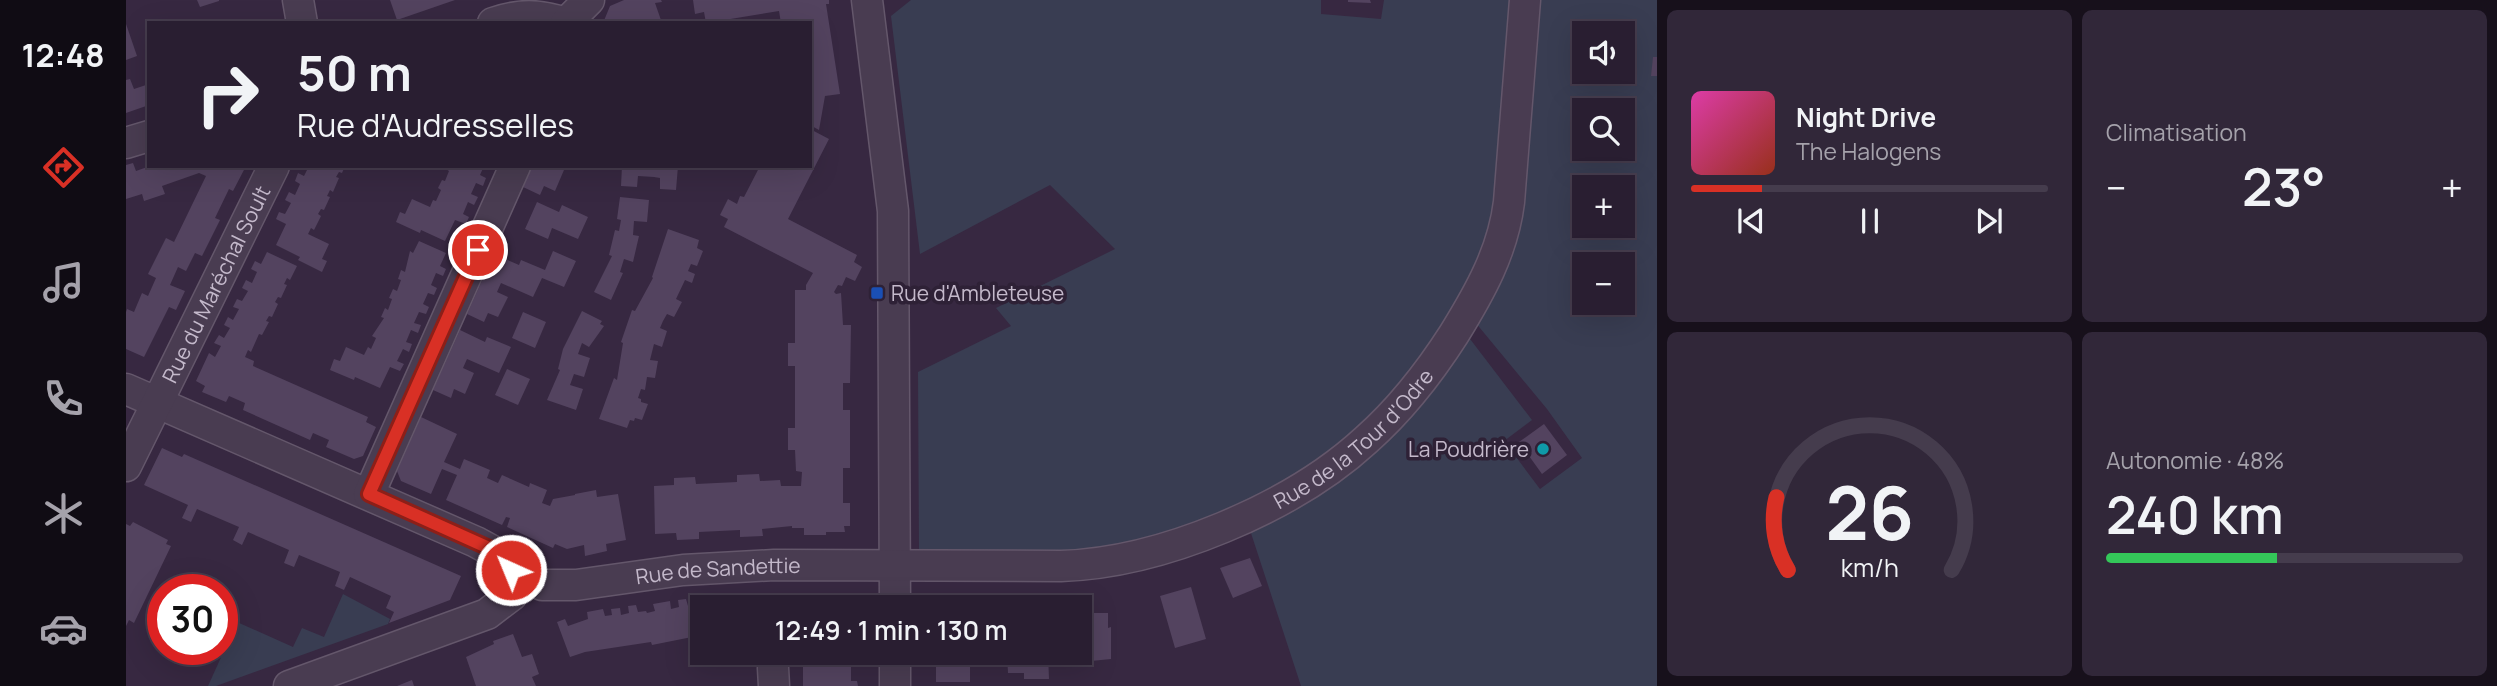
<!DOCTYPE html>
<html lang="fr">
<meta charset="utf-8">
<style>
body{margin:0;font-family:Manrope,sans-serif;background:#312739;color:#f1f3f6;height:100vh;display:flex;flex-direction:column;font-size:26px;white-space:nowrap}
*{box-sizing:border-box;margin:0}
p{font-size:23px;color:#a5a2ab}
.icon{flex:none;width:38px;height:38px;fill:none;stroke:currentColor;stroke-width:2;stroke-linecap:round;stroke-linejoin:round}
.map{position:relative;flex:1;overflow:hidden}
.side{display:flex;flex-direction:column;gap:10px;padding:10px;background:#17101b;width:840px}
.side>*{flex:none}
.guide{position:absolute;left:21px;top:21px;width:665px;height:147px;border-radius:0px;box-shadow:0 7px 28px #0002,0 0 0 2px #453c4d;background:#291e31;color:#f1f3f6;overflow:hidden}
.buttons{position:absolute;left:1446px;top:21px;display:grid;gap:14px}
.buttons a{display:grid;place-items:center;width:63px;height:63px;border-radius:0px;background:#291e31;box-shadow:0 7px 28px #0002,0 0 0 2px #453c4d;font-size:35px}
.speed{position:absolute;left:21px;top:574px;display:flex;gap:14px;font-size:35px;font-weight:700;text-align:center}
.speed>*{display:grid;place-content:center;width:91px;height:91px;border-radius:50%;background:#291e31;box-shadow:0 7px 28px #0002,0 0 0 2px #453c4d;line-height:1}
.speed .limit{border:10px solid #d22;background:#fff;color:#111}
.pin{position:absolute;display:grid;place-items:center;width:60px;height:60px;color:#fff;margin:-30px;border:4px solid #fff;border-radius:50%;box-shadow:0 2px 7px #0007}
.me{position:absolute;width:77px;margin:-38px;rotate:316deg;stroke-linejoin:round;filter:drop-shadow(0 0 5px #0008)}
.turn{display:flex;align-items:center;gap:24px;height:147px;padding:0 35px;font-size:32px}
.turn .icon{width:91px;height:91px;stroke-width:2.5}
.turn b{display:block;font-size:49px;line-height:60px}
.big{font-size:52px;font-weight:600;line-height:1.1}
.side .card{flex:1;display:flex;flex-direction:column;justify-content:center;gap:10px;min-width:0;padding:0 24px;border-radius:10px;background:#312739}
.side .dial{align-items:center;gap:0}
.dial svg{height:182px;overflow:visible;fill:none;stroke:#453c4d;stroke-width:7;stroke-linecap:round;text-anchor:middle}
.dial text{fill:#f1f3f6;stroke:none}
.song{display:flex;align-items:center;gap:21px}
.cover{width:84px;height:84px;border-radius:10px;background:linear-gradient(135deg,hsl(320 70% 55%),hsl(10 70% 35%))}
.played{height:7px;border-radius:4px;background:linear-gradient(90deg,#d93025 20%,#453c4d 20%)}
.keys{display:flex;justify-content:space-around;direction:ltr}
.heat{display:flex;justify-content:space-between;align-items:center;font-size:38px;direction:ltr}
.charge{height:10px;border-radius:5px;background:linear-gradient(90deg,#34c759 48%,#453c4d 0)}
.side .tiles{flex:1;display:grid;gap:10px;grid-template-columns:repeat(2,1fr)}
.trip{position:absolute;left:564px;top:595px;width:402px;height:70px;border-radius:0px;background:#291e31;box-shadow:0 7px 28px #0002,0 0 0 2px #453c4d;font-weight:600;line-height:70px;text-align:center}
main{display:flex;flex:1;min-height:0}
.dock{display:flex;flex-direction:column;width:126px;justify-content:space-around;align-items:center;background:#100c14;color:#a5a2ab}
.dock .icon{width:49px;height:49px}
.dock .current{color:#d93025}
.dock b{font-size:32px;color:#f1f3f6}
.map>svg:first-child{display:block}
.green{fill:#393d52;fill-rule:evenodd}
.building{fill:#53435f}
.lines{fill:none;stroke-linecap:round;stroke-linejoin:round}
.minor-casing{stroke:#64576b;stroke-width:33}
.minor{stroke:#493c51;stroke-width:30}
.route-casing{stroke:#8d1f18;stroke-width:18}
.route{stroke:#d93025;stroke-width:12}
.transit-dot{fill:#1a4fb4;stroke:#2e2136;stroke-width:2.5}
.culture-dot{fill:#0f9aa8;stroke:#2e2136;stroke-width:2.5}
.labels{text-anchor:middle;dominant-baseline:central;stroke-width:7;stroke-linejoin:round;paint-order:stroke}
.street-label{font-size:21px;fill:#c4b9cb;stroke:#2e2136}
.poi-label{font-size:21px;fill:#c4b9cb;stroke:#2e2136;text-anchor:start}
</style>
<main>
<nav class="dock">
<b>12:48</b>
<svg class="icon current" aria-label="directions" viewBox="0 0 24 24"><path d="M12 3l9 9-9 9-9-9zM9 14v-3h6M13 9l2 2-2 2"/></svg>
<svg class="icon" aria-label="music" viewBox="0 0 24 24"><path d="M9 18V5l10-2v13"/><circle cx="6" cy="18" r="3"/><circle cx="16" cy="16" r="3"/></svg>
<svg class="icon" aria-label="phone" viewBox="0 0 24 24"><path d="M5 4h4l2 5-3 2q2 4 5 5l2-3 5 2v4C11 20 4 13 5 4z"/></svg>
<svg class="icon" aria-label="climate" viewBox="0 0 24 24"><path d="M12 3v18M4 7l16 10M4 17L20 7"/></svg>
<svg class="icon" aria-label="car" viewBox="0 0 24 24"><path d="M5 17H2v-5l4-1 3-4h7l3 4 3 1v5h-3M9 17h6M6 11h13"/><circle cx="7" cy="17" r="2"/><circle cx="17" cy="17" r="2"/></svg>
</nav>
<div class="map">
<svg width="1531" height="686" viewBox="0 0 1531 686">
<rect width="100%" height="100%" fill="#372841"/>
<g class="green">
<path d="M785,0H1195V14L1255,19L1258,0H1389L1373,198L1356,261L1295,362L1247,418L1178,472L1084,520L964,553L793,552L792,372L885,326L870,308L989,249L924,185L794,254L765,16Z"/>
<path d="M1409,0H1531V686H1175L1123,527L1341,335L1406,420L1378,441L1414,489L1456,458L1421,409L1349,322ZM1458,33H1496V72H1458ZM1458,110H1496V149H1458ZM1458,187H1496V226H1458ZM1458,264H1496V303H1458Z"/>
<path d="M217,594L264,619L262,624L90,686H82L111,622L167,647L176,628L198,637Z"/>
</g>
<g class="building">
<path d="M71,0H93V1L74,7Z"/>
<path d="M264,0H329L271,20Z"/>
<path d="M498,0H535L536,2L529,3L536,23H477L484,6Z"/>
<path d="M567,0H703V4H700L714,94L699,96L693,130L684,125V23H655L653,11L580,23L578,12L569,14Z"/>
<path d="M1222,0H1244L1245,3L1222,2Z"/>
<path d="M0,24L11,56L0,60Z"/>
<path d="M1527,57H1531V76H1525Z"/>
<path d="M4,79L8,89L23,84V105L0,113V80Z"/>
<path d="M684,129L703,139L662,219L731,255L728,262L736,267L729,281L720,277L716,286L712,285L708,292L710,294L715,293L717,325H725L724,383H717V410H724V468H717V503H724V526H718L719,532H700V535H678V528H666V526L636,529L637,536L614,537V530L573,532V539L551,540L550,533L529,534L528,486L548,485V478L569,477L570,484L611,482V475L633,474L634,481L654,480L655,486H675L676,472L670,471L669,450H662V428H669V366H662V343H669V290H680V285L687,273L598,227L602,219L594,215L602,199L611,204L614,196L618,197L634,166H684Z"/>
<path d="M7,163L10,171L24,166L119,168L107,191L103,189L89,218L94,220L76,256L69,253L60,271L52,267L44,285L59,291L50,310L43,307L18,357L0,349V312L1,309L8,312L16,293L22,296L30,278L22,274L40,238L48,242L80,176L73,173L36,186L39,194L18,201L16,194L0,199V165Z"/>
<path d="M183,166H219L216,173L213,172L210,177L213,178L207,192L204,190L201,196L204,197L198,210L195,209L192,214L195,216L188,230L185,228L182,234L203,244L196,259L201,261L196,272L172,260L174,257L150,245L160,224L150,219L153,212L159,214L165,203L159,200L163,192L169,195L174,184L169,181L172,173L178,176Z"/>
<path d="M322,166H358L354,175L360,178L357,186L350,183L345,194L352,197L348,205L342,202L337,214L343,217L340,224L329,220L319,241L295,230L294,233L270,222L274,212L279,214L286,199L304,207L307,200L310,201L315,190L312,188L316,180L319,181L323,171L320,169Z"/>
<path d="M406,166H430L438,170L429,191L418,186L414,195L397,187Z"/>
<path d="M496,166H552L550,190L534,189V178L528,177L512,176L511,187L495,186Z"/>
<path d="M494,197L523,200L521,222L508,221L507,235L513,236L507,262L498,259L494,272L497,273L485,300L468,292L486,256L483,255L489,230L493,231L495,220L491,219Z"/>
<path d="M411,202L433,212L436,205L462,217L452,239L426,228L422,239L399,229Z"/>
<path d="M542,229L573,240L571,248L577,251L571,266L565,264L562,271L569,274L566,283L559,280L550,299L556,302L548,317L541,314L537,321L534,328L541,331L536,347L528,344L524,360L532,361L529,378L521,377L519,390L515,389L512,398L515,399V402L522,404L516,420L509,418L508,421L504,420L501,428L473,419L488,378L491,380L497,343L495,342L506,310L509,311L527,278L526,277Z"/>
<path d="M293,241L320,253L314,266L320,269L317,276L310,273L305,285L311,288L308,295L302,293L297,304L303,307L300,314L293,312L288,323L295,325L292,333L285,330L280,342L286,344L283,352L277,349L271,361L278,364L274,371L264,367L254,388L229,377L228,380L204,370L208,359L214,361L220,347L238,355L242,347L245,349L250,338L246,336L258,318L255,317L259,308L262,310L266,299L263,298L267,289L271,291L275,280L272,279L275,270L279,272L284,251L287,253Z"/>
<path d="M427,251L450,261L438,287L416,278L407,297L375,283L371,292L382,297L372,317L362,313L358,322L341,314L368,254L393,265L395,260L419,270Z"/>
<path d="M141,252L171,266L164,280L161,278L158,284L161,285L155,298L152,297L149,302L152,304L146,317L143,316L140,321L143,322L136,335L133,334L125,352L122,350L119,357L128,361L127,366L242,417L240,422L250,427L237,456L228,459L200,447L203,440L187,433L184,440L117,410L119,403L103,396L100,402L76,392L79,386L70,381L83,353L89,357L95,346L88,343L93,335L98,338L104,328L98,325L102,317L107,320L113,309L107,307L111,299L116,301L122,291L116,288L120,280L126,283L131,272L125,269L129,261L135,264Z"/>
<path d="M456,311L476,321L474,324L478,326L463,347L456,343L452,354L464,358L458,377L448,374L444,385L457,389L450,410L421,400L434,370L432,369L437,349Z"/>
<path d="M397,312L420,322L409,348L386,338Z"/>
<path d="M334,330L359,342L361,337L385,347L373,373L341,359L337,368L348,373L339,394L328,389L325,398L307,390Z"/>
<path d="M381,369L404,379L392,405L369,395Z"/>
<path d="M295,417L331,434L318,462L334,469L338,459L364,470L361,478L372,483L376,475L403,487L404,483L421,490L416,503L424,506L427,499L449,495V494L470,490L471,497L492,494L500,540L480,544L481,551L459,556L458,545L441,549L429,544L427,548L381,527L384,518L380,517L376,525L320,500L331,475L316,469L305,494L275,481L271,471Z"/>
<path d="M1418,424L1441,455L1416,474L1393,442Z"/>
<path d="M36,448L56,457L58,454L335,576L324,600L263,623L268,612L260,608L265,596L224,577L218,590L209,586L214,572L173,555L168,567L158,563L163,550L122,532L116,545L107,540L113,527L71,509L65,522L56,518L62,505L18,485Z"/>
<path d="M7,522L42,540L40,544L45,546L8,623L3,620L0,626V524L4,526Z"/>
<path d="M1124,558L1136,586L1107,598L1094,568Z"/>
<path d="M1065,587L1080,639L1049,648L1034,596Z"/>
<path d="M604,595H621L624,607H601Z"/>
<path d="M583,597H591L592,607H576V635L526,645L525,642L459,652L444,657L431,622L439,619L442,626L462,619L461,612L477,609L479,616L486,615L485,609L494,608L495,615L503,613L502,606L510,605L512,612L520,611L521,613L529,611L527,604L544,601L545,609L553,607L552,600L560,599L562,606L583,604Z"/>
<path d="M701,598H722V607H670V605L677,604V602H700Z"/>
<path d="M957,613H982V628L985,627V659L955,662L954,624L958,623Z"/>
<path d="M387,634L396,657L406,654L413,674L406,677L410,686H350L340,657L368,644L367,641Z"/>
<path d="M677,653H731V663H725V681H731L732,686H677Z"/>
<path d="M814,653H844V682H810V657H814Z"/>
<path d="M881,653H922L923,679H898V673H882Z"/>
<path d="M286,680L288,686H271Z"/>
</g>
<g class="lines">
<defs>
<g id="minor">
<path d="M172,0L176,23"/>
<path d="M741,0L767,211L769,607"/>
<path d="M367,23C393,14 413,14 439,23"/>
<path d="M440,23L463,0"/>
<path d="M0,143L23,136"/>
<path d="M0,389L350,542L372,554L388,567"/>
<path id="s1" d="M0,466L148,166"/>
<path d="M243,494L389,166"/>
<path id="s2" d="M416,585H450L557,570L648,565L935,566C1035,563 1166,508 1240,440C1275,409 1303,373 1328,334C1354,292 1377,251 1383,202L1399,0"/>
<path d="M647,668L648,686"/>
<path d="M163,686L361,614L386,595"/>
<path d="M769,686V653"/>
</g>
</defs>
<use href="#minor" class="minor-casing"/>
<use href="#minor" class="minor"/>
</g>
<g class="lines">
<defs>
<path id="route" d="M352,250L243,494L363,548L388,567L385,570"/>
</defs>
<use href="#route" class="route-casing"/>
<use href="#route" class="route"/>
</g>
<rect class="transit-dot" x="744" y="286" width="14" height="14" rx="3.5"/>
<circle class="culture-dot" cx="1417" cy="449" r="7"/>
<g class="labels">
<g class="street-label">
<text stroke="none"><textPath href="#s1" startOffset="203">Rue du Maréchal Soult</textPath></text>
<text stroke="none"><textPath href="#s2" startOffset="847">Rue de la Tour d'Odre</textPath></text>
<text stroke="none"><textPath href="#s2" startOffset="177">Rue de Sandettie</textPath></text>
</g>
<g class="poi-label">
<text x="765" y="293">Rue d'Ambleteuse</text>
<text x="1403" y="449" text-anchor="end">La Poudrière</text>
</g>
</g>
</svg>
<div class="buttons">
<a><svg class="icon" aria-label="sound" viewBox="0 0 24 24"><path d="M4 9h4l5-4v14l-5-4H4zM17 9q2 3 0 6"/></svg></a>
<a><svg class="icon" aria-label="search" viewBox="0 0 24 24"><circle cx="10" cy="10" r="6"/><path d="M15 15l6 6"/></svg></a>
<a>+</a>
<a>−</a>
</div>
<div class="speed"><div class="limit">30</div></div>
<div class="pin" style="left:352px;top:250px;background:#d93025"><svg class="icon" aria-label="arrive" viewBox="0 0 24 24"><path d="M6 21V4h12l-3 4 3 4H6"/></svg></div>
<svg class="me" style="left:385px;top:570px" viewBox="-20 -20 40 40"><circle r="17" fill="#d93025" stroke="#fff" stroke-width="3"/><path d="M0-11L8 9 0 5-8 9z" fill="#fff"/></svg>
<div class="trip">12:49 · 1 min · 130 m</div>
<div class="guide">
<div class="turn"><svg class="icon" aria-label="right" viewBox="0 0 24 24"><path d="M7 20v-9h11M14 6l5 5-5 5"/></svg><div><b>50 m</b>Rue d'Audresselles</div></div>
</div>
</div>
<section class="side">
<div class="tiles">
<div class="card">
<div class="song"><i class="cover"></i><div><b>Night Drive</b><p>The Halogens</p></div></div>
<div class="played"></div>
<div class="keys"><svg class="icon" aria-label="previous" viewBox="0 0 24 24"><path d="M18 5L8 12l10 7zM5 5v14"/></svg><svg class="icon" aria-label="pause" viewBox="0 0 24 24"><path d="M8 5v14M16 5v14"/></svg><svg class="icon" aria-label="next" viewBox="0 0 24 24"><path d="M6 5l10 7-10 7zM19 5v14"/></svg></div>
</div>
<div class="card"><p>Climatisation</p>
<div class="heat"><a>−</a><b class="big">23°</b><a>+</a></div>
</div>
<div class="card dial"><svg viewBox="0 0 100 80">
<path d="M14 69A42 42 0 1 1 86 69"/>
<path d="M14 69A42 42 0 0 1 9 37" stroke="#d93025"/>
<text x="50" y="56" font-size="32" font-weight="700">26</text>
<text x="50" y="72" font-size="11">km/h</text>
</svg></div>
<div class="card"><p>Autonomie · 48%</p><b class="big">240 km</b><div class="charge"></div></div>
</div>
</section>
</main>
